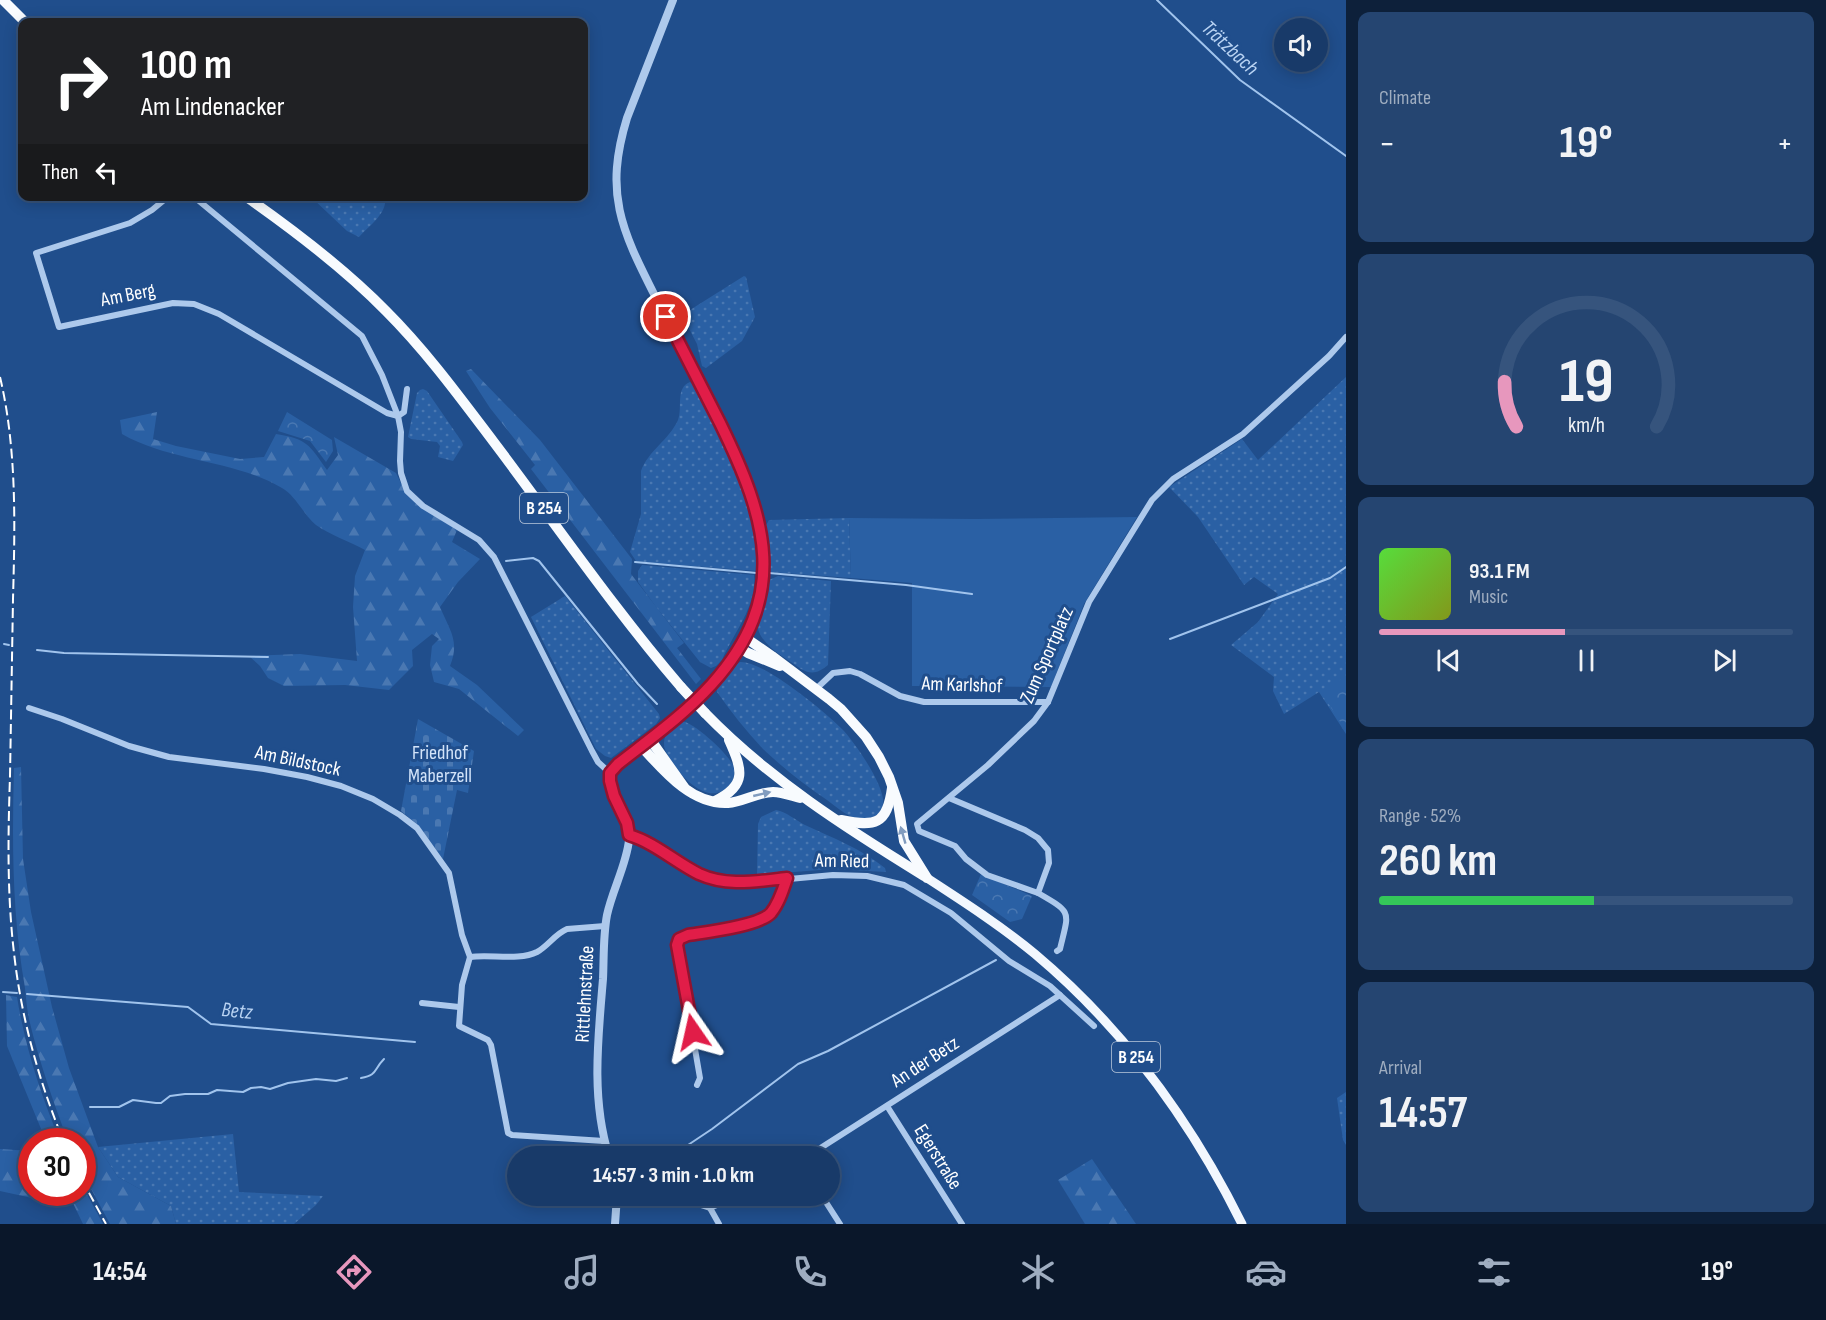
<!DOCTYPE html>
<meta charset="utf-8">
<style>
body{margin:0;font-family:"Sofia Sans Condensed",sans-serif;background:#254571;color:#f1f3f6;height:100vh;display:flex;flex-direction:column;font-size:22px;white-space:nowrap}
*{box-sizing:border-box;margin:0}
p{font-size:20px;color:#9fadc0}
.icon{flex:none;width:33px;height:33px;fill:none;stroke:currentColor;stroke-width:2;stroke-linecap:round;stroke-linejoin:round}
.map{position:relative;flex:1;overflow:hidden}
.side{display:flex;flex-direction:column;gap:12px;padding:12px;background:#0d203a;width:480px}
.side>*{flex:none}
.top-card{position:absolute;left:18px;top:18px;width:570px;height:183px;border-radius:12px;box-shadow:0 3px 15px #0003,0 0 0 2px #36547d;background:#202124;color:#fff;overflow:hidden}
.fabs{position:absolute;left:1274px;top:18px;display:grid;gap:12px}
.fabs a{display:grid;place-items:center;width:54px;height:54px;border-radius:50%;background:#183a69;box-shadow:0 3px 15px #0003,0 0 0 2px #36547d;font-size:30px}
.speed{position:absolute;left:18px;top:1128px;display:flex;gap:12px;font-size:30px;font-weight:700;text-align:center}
.speed>*{display:grid;place-content:center;width:78px;height:78px;border-radius:50%;background:#183a69;box-shadow:0 3px 15px #0003,0 0 0 2px #36547d;line-height:1}
.speed .limit{border:9px solid #d22;background:#fff;color:#111}
.pin{position:absolute;display:grid;place-items:center;width:51px;height:51px;color:#fff;margin:-26px;border:3px solid #fff;border-radius:50%;box-shadow:0 2px 6px #0007}
.me{position:absolute;width:66px;margin:-33px;rotate:349deg;stroke-linejoin:round;filter:drop-shadow(0 0 4px #0008)}
.turn{display:flex;align-items:center;gap:21px;height:126px;padding:0 24px;font-size:27px}
.turn .icon{width:78px;height:78px;stroke-width:2.5}
.turn b{display:block;font-size:42px;line-height:51px}
.then{display:flex;align-items:center;height:57px;padding:0 24px;background:#0003;gap:12px;font-size:22px}
.big{font-size:45px;font-weight:700;line-height:1.1}
.side .widget{flex:1;display:flex;flex-direction:column;justify-content:center;gap:9px;min-width:0;padding:0 21px;border-radius:12px;background:#254571}
.side .dial{align-items:center;gap:0}
.dial svg{height:156px;overflow:visible;fill:none;stroke:#36547d;stroke-width:7;stroke-linecap:round;text-anchor:middle}
.dial text{fill:#f1f3f6;stroke:none}
.song{display:flex;align-items:center;gap:18px}
.cover{width:72px;height:72px;border-radius:9px;background:linear-gradient(135deg,hsl(110 70% 55%),hsl(70 70% 35%))}
.played{height:6px;border-radius:3px;background:linear-gradient(90deg,#e797bd 45%,#36547d 45%)}
.keys{display:flex;justify-content:space-around;direction:ltr}
.heat{display:flex;justify-content:space-between;align-items:center;font-size:33px;direction:ltr}
.charge{height:9px;border-radius:4px;background:linear-gradient(90deg,#34c759 52%,#36547d 0)}
.trip{position:absolute;left:507px;top:1146px;width:333px;height:60px;border-radius:30px;background:#183a69;box-shadow:0 3px 15px #0003,0 0 0 2px #36547d;font-weight:700;line-height:60px;text-align:center}
.tab-bar{display:flex;height:96px;justify-content:space-around;align-items:center;background:#0a172a;color:#9fadc0}
.tab-bar .icon{width:42px;height:42px}
.tab-bar .on{color:#e797bd}
.tab-bar b{font-size:27px;color:#f1f3f6}
main{display:flex;flex:1;min-height:0}
.map>svg:first-child{display:block}
.grass{fill:url(#grass-dots)}
.forest{fill:url(#forest-firs)}
.cemetery{fill:url(#cemetery-stones)}
.park{fill:url(#park-crowns)}
.pitch{fill:#2a60a4}
.lines{fill:none;stroke-linecap:round;stroke-linejoin:round}
.stream{stroke:#a1c4ed;stroke-width:2}
.minor{stroke:#adc9ec;stroke-width:6}
.tertiary{stroke:#adc9ec;stroke-width:8}
.primary{stroke:#f2f7fe;stroke-width:9}
.trunk{stroke:#f8fbfe;stroke-width:10}
.rail{stroke:#fff;stroke-width:2;stroke-dasharray:10 4.5;stroke-linecap:butt}
.trunk-bridge{stroke:#f8fbfe;stroke-width:10}
.oneway{fill:#819cbf}
.route-casing{stroke:#92132f;stroke-width:15}
.route{stroke:#e11d48;stroke-width:10}
.labels{text-anchor:middle;dominant-baseline:central;stroke-width:6;stroke-linejoin:round;paint-order:stroke}
.shield{fill:#204e8c;stroke:#bccadc;stroke-width:1.5}
.shield-label{font-size:18px;font-weight:bold;fill:#fff}
.street-label{font-size:20px;fill:#fff;stroke:#204e8c}
.park-label{font-size:20px;fill:#d2e3f9;stroke:#204e8c}
.water-label{font-size:21px;font-style:italic;fill:#b9d3f3;stroke:#204e8c}
</style>
<main>
<div class="map">
<svg width="1346" height="1224" viewBox="0 0 1346 1224">
<defs>
<pattern id="grass-dots" width="8" height="8" patternUnits="userSpaceOnUse" patternTransform="scale(1.5)"><rect width="8" height="8" fill="#2a60a4"/><path d="M2 2h.1M6 6h.1" fill="none" stroke="#4a78b2" stroke-width="1.8" stroke-linecap="round"/></pattern>
<pattern id="forest-firs" width="22" height="20" patternUnits="userSpaceOnUse" patternTransform="scale(1.5)"><rect width="22" height="20" fill="#2a60a4"/><path d="M5 1l3.5 6h-7zM16 11l3.5 6h-7z" fill="#4a78b2"/></pattern>
<pattern id="cemetery-stones" width="16" height="16" patternUnits="userSpaceOnUse" patternTransform="scale(1.5)"><rect width="16" height="16" fill="#2a60a4"/><path d="M2 7V4a2 2 0 0 1 4 0v3zM10 15v-3a2 2 0 0 1 4 0v3z" fill="#4a78b2"/></pattern>
<pattern id="park-crowns" width="20" height="18" patternUnits="userSpaceOnUse" patternTransform="scale(1.5)"><rect width="20" height="18" fill="#2a60a4"/><path d="M2 6a3 3 0 1 1 6 0M12 15a3 3 0 1 1 6 0" fill="none" stroke="#4a78b2"/></pattern>
</defs>
<rect width="100%" height="100%" fill="#204e8c"/>
<g class="grass">
<path d="M311,197H385C388,213 369,226 359,237L347,231Z"/>
<path d="M744,276L746,277L755,317L742,341L706,368L702,366L697,344L682,315Z"/>
<path d="M1346,377V734L1319,692L1284,714L1273,691L1274,677L1231,645L1258,622L1278,594L1254,577L1244,585L1198,517L1169,487L1242,439L1258,460Z"/>
<path d="M690,382L698,389C727,444 760,503 759,567L756,571L643,562L636,561L630,552L641,514V471C648,451 669,440 678,420C683,407 675,388 690,382Z"/>
<path d="M423,389L427,391L462,442L463,445L453,461L438,457L440,446L437,442L411,439L408,437L417,393L420,390Z"/>
<path d="M849,518L851,578L771,572L765,527L769,520Z"/>
<path d="M642,565L754,575C758,604 733,634 722,660L716,666L711,668L700,662L656,607L638,582V571Z"/>
<path d="M778,576L831,581L828,665C818,673 812,675 801,669C787,659 763,647 758,629L769,580Z"/>
<path d="M565,596L659,714L660,718L656,724L611,758L605,756L596,749L531,617Z"/>
<path d="M740,662C764,661 824,711 842,729C854,741 886,787 883,804C881,820 862,821 850,816C842,812 835,806 827,800C805,785 783,768 763,749C746,731 731,712 717,692L716,687L734,666Z"/>
<path d="M681,721C694,722 727,753 733,765C735,770 734,775 733,780C716,808 690,786 676,768C671,760 664,752 664,743C664,733 673,725 681,721Z"/>
<path d="M776,810C787,812 795,820 805,825C833,838 860,848 885,868L886,872L832,869L757,875L758,824L761,817Z"/>
<path d="M1346,1092V1145L1343,1140L1337,1098Z"/>
<path d="M233,1134L239,1192L323,1196L316,1205L294,1224H176L171,1206L118,1177L98,1147Z"/>
</g>
<g class="forest">
<path d="M471,369L540,440L632,559L631,574L684,643L677,648L701,679L696,684L531,469L535,465L490,408L466,371Z"/>
<path d="M157,412L153,439L176,446L240,459L264,457L276,434C308,439 309,445 327,470L338,455L334,437L396,473L401,483L424,509L457,530L452,542L480,559L458,582L440,607C450,631 460,641 450,666L477,685L524,730L518,736L459,689L434,682L430,665L432,646L439,639L432,634L412,650L413,666L389,690L345,685L284,686L268,678L260,666L249,656L300,654L357,661L353,607L355,576L365,550C351,542 328,534 316,525C303,514 296,496 282,488C232,459 171,462 122,434L120,420Z"/>
<path d="M21,767L23,859L31,912L52,1007L69,1068L98,1147L118,1177L171,1206L176,1224H110L83,1174L82,1142L68,1141C53,1101 39,1061 29,1019C27,1009 26,998 25,988C12,914 12,843 14,768Z"/>
<path d="M6,995L17,997C25,1047 41,1095 60,1141H46L7,1046Z"/>
<path d="M0,1149L31,1151L32,1192L62,1193L63,1197L61,1201L55,1203L0,1191Z"/>
<path d="M1092,1159L1136,1224H1085L1058,1180Z"/>
<path d="M83,1187L103,1224H83L71,1199L81,1195L70,1196L69,1193L82,1192Z"/>
</g>
<path class="cemetery" d="M418,719L474,751L468,793L457,790L443,859L418,825L401,811Z"/>
<g class="park">
<path d="M287,412L332,440L333,451L326,462L310,441L278,431Z"/>
<path d="M1346,676V731L1321,692Z"/>
<path d="M981,874L1032,896L1022,919L1010,922L972,895Z"/>
</g>
<path class="pitch" d="M1137,517L1084,604L1051,687L912,686V583L851,578L849,518L975,519Z"/>
<g class="lines">
<g class="stream">
<path d="M1157,0L1240,80L1346,156"/>
<path d="M506,561L533,558L539,561L638,684L657,704"/>
<path d="M635,562L757,573"/>
<path d="M769,573L906,585L972,594"/>
<path d="M1170,639L1330,578L1346,567"/>
<path d="M4,644L9,645"/>
<path d="M37,650L64,653L268,657"/>
<path d="M3,992L17,993"/>
<path d="M27,994L188,1007L211,1024L415,1042"/>
<path d="M361,1078C378,1075 373,1070 384,1059"/>
<path d="M90,1107H119L133,1100L156,1103H161L170,1096L185,1094H208L217,1090L243,1092L251,1088L261,1087L270,1089L288,1083L316,1079L336,1081L347,1078"/>
<path d="M665,1152L688,1145L712,1129L798,1064L828,1051L996,960"/>
</g>
<g class="minor">
<path d="M169,196L152,210L130,223L36,253L59,327L173,303L194,304L219,314L387,413L398,416"/>
<path d="M193,196L362,336L382,375L398,416L401,432L400,461L401,473L407,491L423,506L479,540L494,557L592,751L598,762L610,773"/>
<path d="M398,416L404,412L407,389"/>
<path d="M816,689L833,673L850,671L860,674L900,696L924,702H1048"/>
<path d="M29,708L62,719L129,746L169,757L264,769L307,777L341,786L373,799L400,815L417,828L449,873L462,935L470,957"/>
<path d="M949,798L1025,830L1038,838L1048,850L1049,863L1038,893C1073,913 1069,911 1060,949L1057,951"/>
<path d="M629,835L642,839L698,873L725,882L745,883L833,875L867,876L904,885L951,913L1009,961L1050,986L1094,1026"/>
<path d="M1038,893L987,875L966,859L955,846L919,831L917,824L988,765L1034,721L1048,702L1089,602L1152,500L1173,479L1243,434L1329,356L1346,337"/>
<path d="M470,957L462,985L459,1026L488,1040L491,1045L508,1133L512,1135L604,1141"/>
<path d="M470,957C490,954 519,961 537,952C548,946 555,934 567,929L605,926"/>
<path d="M422,1003L459,1007"/>
<path d="M697,1085L700,1078L677,945L678,941L689,935L760,921C776,912 781,895 787,878"/>
<path d="M887,1106L962,1224"/>
<path d="M808,1156L1060,995"/>
<path d="M673,1196L710,1208L737,1196"/>
<path d="M822,1196L840,1224"/>
<path d="M710,1208L719,1224"/>
</g>
<g class="tertiary">
<path d="M609,1156C591,1100 598,1038 603,979C604,958 603,936 607,915C612,891 627,863 629,840C631,818 606,793 610,775C611,771 615,768 618,764C655,735 693,708 723,671C795,582 758,499 712,409C693,371 674,333 655,296C621,229 604,193 627,118L673,0"/>
<path d="M615,1224L617,1196"/>
</g>
<path class="primary" d="M927,878C964,902 1001,926 1035,954C1123,1028 1191,1121 1242,1224"/>
<g class="trunk">
<path d="M3,0L25,22"/>
<path d="M245,196C295,231 344,268 386,311C426,351 459,396 493,441C555,523 614,609 681,687"/>
<path d="M746,638L772,656L829,699L841,709L866,737L879,757L889,777L898,803L904,841L927,878"/>
<path d="M740,648L748,653L780,666"/>
<path d="M705,713C769,779 846,828 924,876"/>
<path d="M650,739L684,787"/>
<path d="M641,746C663,770 691,805 728,803C743,802 758,792 773,792C782,792 792,796 800,798"/>
<path d="M715,801C748,785 742,769 729,740"/>
<path d="M841,820C875,827 887,825 892,788"/>
</g>
<g class="rail">
<path d="M0,377C17,449 15,525 13,599C12,658 11,717 10,776C8,835 7,894 14,953C21,1017 39,1082 64,1142"/>
<path d="M82,1180L106,1224"/>
</g>
<path class="trunk-bridge" d="M681,687L705,713"/>
</g>
<defs><path id="oneway-solid" d="M-6-.8H1V-3.2L6.5 0L1 3.2V.8H-6Z" transform="scale(1.5)"/></defs>
<g class="oneway">
<use href="#oneway-solid" transform="translate(762 794) rotate(-13)"/>
<use href="#oneway-solid" transform="translate(903 835) rotate(-106)"/>
</g>
<g class="lines">
<defs>
<path id="route" d="M666,317C684,353 702,388 720,423C767,519 791,596 712,684C684,715 650,739 618,764L610,773V781L614,796L627,823L629,835C655,843 675,862 699,874C727,887 757,881 787,878C783,890 779,903 771,913C759,926 707,932 688,935L679,939L677,945L693,1032"/>
</defs>
<use href="#route" class="route-casing"/>
<use href="#route" class="route"/>
</g>
<g class="labels">
<g class="shield">
<rect x="520" y="493" width="48" height="30" rx="4.5"/>
<rect x="1112" y="1042" width="48" height="30" rx="4.5"/>
</g>
<g class="shield-label">
<text x="544" y="508">B 254</text>
<text x="1136" y="1057">B 254</text>
</g>
<g class="street-label">
<text transform="translate(128 295) rotate(-11)">Am Berg</text>
<text transform="translate(1047 655) rotate(-66)">Zum Sportplatz</text>
<text transform="translate(962 685) rotate(2)">Am Karlshof</text>
<text transform="translate(298 761) rotate(12)">Am Bildstock</text>
<text transform="translate(842 861) rotate(1)">Am Ried</text>
<text transform="translate(585 994) rotate(-87)">Rittlehnstraße</text>
<text transform="translate(925 1062) rotate(-33)">An der Betz</text>
<text transform="translate(938 1157) rotate(58)">Egerstraße</text>
</g>
<g class="park-label">
<text x="440" y="753">Friedhof<tspan x="440" dy="23">Maberzell</tspan></text>
</g>
<g class="water-label">
<text transform="translate(1230 48) rotate(43)">Trätzbach</text>
<text transform="translate(237 1011) rotate(5)">Betz</text>
</g>
</g>
</svg>
<div class="fabs">
<a><svg class="icon" aria-label="sound" viewBox="0 0 24 24"><path d="M4 9h4l5-4v14l-5-4H4zM17 9q2 3 0 6"/></svg></a>
</div>
<div class="speed"><div class="limit">30</div></div>
<div class="pin" style="left:666px;top:317px;background:#d93025"><svg class="icon" aria-label="arrive" viewBox="0 0 24 24"><path d="M6 21V4h12l-3 4 3 4H6"/></svg></div>
<svg class="me" style="left:693px;top:1032px" viewBox="-20 -20 40 40"><path d="M0-17L14 15 0 8-14 15z" fill="#e11d48" stroke="#fff" stroke-width="4"/></svg>
<div class="trip">14:57 · 3 min · 1.0 km</div>
<div class="top-card">
<div class="turn"><svg class="icon" aria-label="right" viewBox="0 0 24 24"><path d="M7 20v-9h11M14 6l5 5-5 5"/></svg><div><b>100 m</b>Am Lindenacker</div></div>
<div class="then">Then<svg class="icon" aria-label="left" viewBox="0 0 24 24"><path d="M17 20v-9H6M10 6l-5 5 5 5"/></svg></div>
</div>
</div>
<section class="side">
<div class="widget"><p>Climate</p>
<div class="heat"><a>−</a><b class="big">19°</b><a>+</a></div>
</div>
<div class="widget dial"><svg viewBox="0 0 100 80">
<path d="M14 69A42 42 0 1 1 86 69"/>
<path d="M14 69A42 42 0 0 1 8 46" stroke="#e797bd"/>
<text x="50" y="56" font-size="32" font-weight="700">19</text>
<text x="50" y="72" font-size="11">km/h</text>
</svg></div>
<div class="widget">
<div class="song"><i class="cover"></i><div><b>93.1 FM</b><p>Music</p></div></div>
<div class="played"></div>
<div class="keys"><svg class="icon" aria-label="previous" viewBox="0 0 24 24"><path d="M18 5L8 12l10 7zM5 5v14"/></svg><svg class="icon" aria-label="pause" viewBox="0 0 24 24"><path d="M8 5v14M16 5v14"/></svg><svg class="icon" aria-label="next" viewBox="0 0 24 24"><path d="M6 5l10 7-10 7zM19 5v14"/></svg></div>
</div>
<div class="widget"><p>Range · 52%</p><b class="big">260 km</b><div class="charge"></div></div>
<div class="widget"><p>Arrival</p><b class="big">14:57</b></div>
</section>
</main>
<nav class="tab-bar">
<b>14:54</b>
<svg class="icon on" aria-label="directions" viewBox="0 0 24 24"><path d="M12 3l9 9-9 9-9-9zM9 14v-3h6M13 9l2 2-2 2"/></svg>
<svg class="icon" aria-label="music" viewBox="0 0 24 24"><path d="M9 18V5l10-2v13"/><circle cx="6" cy="18" r="3"/><circle cx="16" cy="16" r="3"/></svg>
<svg class="icon" aria-label="phone" viewBox="0 0 24 24"><path d="M5 4h4l2 5-3 2q2 4 5 5l2-3 5 2v4C11 20 4 13 5 4z"/></svg>
<svg class="icon" aria-label="climate" viewBox="0 0 24 24"><path d="M12 3v18M4 7l16 10M4 17L20 7"/></svg>
<svg class="icon" aria-label="car" viewBox="0 0 24 24"><path d="M5 17H2v-5l4-1 3-4h7l3 4 3 1v5h-3M9 17h6M6 11h13"/><circle cx="7" cy="17" r="2"/><circle cx="17" cy="17" r="2"/></svg>
<svg class="icon" aria-label="filters" viewBox="0 0 24 24"><path d="M4 7h16M4 17h16"/><circle cx="9" cy="7" r="2"/><circle cx="15" cy="17" r="2"/></svg>
<b>19°</b>
</nav>
